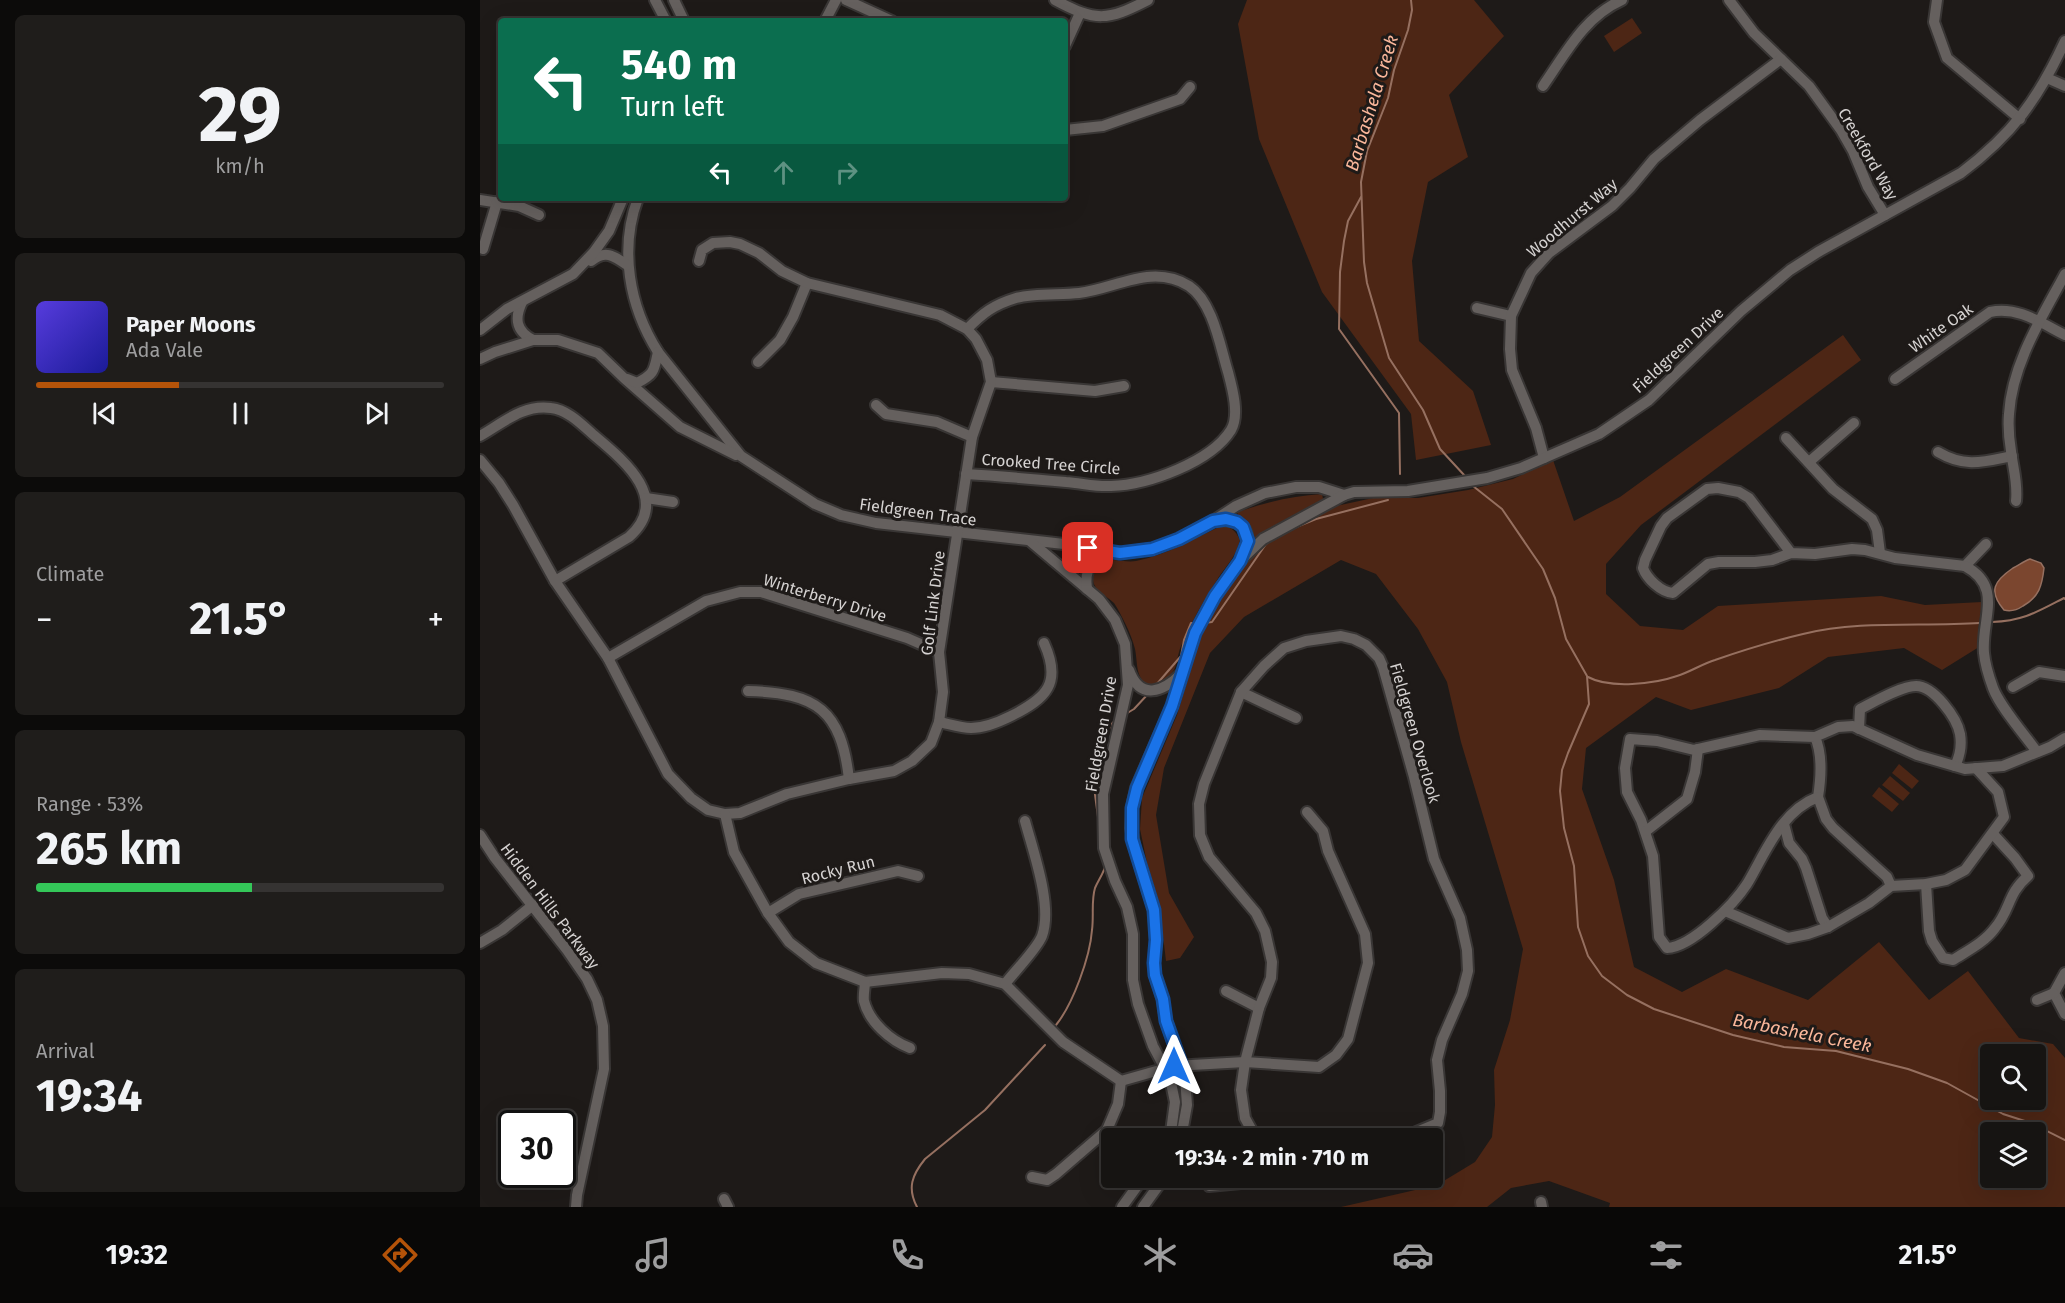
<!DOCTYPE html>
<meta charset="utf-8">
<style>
body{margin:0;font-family:"Fira Sans",sans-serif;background:#1f1d1b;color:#f1f3f6;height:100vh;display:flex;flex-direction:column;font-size:22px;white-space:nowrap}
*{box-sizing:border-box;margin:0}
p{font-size:20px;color:#9e9e9f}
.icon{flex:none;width:33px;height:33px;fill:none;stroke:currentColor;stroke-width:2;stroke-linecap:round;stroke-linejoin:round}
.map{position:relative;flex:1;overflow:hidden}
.sheet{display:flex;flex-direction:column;gap:15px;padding:15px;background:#0c0b0a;width:480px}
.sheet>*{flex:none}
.banner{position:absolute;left:18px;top:18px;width:570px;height:183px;border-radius:6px;box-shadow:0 6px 24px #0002,0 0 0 2px #353332;background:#0b6e4f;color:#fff;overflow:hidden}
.fabs{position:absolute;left:1500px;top:1044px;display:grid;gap:12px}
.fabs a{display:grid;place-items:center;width:66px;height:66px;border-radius:6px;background:#161412;box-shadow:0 6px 24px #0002,0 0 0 2px #353332;font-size:30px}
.speed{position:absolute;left:18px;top:1110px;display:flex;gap:12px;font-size:30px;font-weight:700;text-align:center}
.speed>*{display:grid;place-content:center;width:78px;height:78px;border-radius:50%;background:#161412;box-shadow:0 6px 24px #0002,0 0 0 2px #353332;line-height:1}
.speed .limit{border:3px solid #111;border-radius:9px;background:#fff;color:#111}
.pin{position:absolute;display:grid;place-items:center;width:51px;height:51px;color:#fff;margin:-26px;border-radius:12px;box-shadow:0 3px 9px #0006}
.me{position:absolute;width:66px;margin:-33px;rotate:0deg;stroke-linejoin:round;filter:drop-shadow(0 0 4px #0008)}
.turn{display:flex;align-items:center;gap:21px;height:126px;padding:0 24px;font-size:27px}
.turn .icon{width:78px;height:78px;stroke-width:2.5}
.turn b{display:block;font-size:42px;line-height:51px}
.lanes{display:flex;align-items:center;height:57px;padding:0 24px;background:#0003;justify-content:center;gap:30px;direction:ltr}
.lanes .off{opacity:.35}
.big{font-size:45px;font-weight:700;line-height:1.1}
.sheet .widget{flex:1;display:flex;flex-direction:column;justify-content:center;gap:9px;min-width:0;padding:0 21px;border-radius:9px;background:#1f1d1b}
.sheet .dial{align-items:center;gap:0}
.dial b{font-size:78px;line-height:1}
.song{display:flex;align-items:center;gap:18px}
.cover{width:72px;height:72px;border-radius:9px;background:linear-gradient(135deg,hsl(250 70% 55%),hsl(240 70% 35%))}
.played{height:6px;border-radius:3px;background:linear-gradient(90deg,#b45309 35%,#353332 35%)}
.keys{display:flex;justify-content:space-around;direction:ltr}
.heat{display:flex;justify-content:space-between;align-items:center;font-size:33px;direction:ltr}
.charge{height:9px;border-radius:4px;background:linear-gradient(90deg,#34c759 53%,#353332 0)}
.trip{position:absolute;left:621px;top:1128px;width:342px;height:60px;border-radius:6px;background:#161412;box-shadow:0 6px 24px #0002,0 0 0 2px #353332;font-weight:700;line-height:60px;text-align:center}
.dock{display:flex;height:96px;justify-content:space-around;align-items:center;background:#090807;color:#9e9e9f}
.dock .icon{width:42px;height:42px}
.dock .current{color:#b45309}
.dock b{font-size:27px;color:#f1f3f6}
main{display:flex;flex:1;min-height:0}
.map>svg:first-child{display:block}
.green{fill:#4d2615;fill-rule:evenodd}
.water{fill:#7b462f;stroke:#967060;stroke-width:1.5}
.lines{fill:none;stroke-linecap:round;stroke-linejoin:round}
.stream{stroke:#967060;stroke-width:2}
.minor-casing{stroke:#393635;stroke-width:14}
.minor{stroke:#65605e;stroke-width:10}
.route-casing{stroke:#114b97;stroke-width:15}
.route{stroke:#1a73e8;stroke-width:10}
.labels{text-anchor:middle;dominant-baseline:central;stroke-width:6;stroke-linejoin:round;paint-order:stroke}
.street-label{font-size:16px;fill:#d5d2d1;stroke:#1e1a18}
.water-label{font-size:18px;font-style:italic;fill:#fab69a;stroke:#1e1a18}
</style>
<main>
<section class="sheet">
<div class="widget dial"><b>29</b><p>km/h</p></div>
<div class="widget">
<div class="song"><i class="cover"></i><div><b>Paper Moons</b><p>Ada Vale</p></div></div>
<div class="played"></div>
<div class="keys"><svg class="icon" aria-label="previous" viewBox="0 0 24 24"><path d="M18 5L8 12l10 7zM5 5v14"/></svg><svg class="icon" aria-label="pause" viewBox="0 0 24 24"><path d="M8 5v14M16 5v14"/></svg><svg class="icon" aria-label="next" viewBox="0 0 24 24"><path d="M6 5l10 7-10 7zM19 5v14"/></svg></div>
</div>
<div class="widget"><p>Climate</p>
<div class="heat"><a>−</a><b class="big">21.5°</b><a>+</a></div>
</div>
<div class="widget"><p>Range · 53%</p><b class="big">265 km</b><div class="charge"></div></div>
<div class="widget"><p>Arrival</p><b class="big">19:34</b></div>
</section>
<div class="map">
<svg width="1585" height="1207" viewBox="0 0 1585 1207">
<rect width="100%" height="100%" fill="#1e1a18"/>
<g class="green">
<path d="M767,0H994L1024,36L969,95L988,157L948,182L932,261L939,341L993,391L1011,445L936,460L931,414L842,292L779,139L758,24Z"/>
<path d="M1152,18L1162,33L1134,52L1124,36Z"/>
<path d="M1363,335L1381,360L1161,525L1126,564V594L1160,626L1203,630L1238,606L1401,596L1445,605L1502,602L1498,632L1499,647L1462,670L1424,648L1348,657L1299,688L1211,710L1176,697L1106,748L1102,789L1134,880L1154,967L1202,992L1246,969L1328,1000L1399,942L1449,1000L1488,971L1539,1038L1573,1044L1585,1058V1207H1129L1130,1203L1069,1181L1031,1188L1007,1207H861L957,1185L995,1162L1012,1137L1015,1105L1014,1070L1030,1020L1043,949L981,742L967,682L938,629L896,574L861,560L764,617L730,653L684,768L676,815L689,893L714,937L700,958L686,961L679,902L667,863L660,829L662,798L697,715L723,629L755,576L776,552L792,538L856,506L893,498H938L988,490L1033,479L1073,460L1094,521L1140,497ZM1510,1054H1556V1100H1510ZM1510,1132H1556V1178H1510Z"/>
<path d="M842,494L843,499L797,524L776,538L773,537C770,527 766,521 757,516L758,512C786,502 812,496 842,494Z"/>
<path d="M741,526C752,527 755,530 760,540C755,559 747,564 737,580C723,601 711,623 701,646C697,655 698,665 692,673C686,682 679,684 668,686C655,676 658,664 655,649C653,641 649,631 645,623C642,617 638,609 634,603C627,596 614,591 613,580C613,573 618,564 624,561C635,558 646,563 656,561C687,555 713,539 741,526Z"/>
<path d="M1419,764L1439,781L1432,789L1412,773Z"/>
<path d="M1410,776L1430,793L1423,801L1402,785Z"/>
<path d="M1399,787L1419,804L1412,812L1392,796Z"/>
</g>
<path class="water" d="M1550,559L1561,563L1564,568C1562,586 1559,597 1543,606C1537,610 1531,612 1524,610C1508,591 1514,581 1533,568C1539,565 1544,561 1550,559Z"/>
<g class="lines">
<g class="stream">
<path d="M931,0L932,10L928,30L914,70L908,98L887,151L881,182L884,262L887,283L909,358L943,410L960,449L985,476"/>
<path d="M881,197L868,221L864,241L860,272L859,329L919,413L920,474"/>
<path d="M993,486L1022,509L1063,569L1075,598L1086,639L1107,676L1109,704L1088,753L1082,770L1080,791L1084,828L1094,866L1098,927L1108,956L1122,976L1147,995L1174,1009L1253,1035L1304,1047L1356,1051L1428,1069L1467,1083L1523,1114L1551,1123L1585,1140"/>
<path d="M814,528L836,519L908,500"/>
<path d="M1512,622C1543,621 1557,612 1584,598L1585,599"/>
<path d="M724,623L732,622L786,544L793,539"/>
<path d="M1108,677C1130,689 1174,684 1197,676C1210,672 1222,664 1235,660C1264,650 1293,641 1323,634C1381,620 1440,627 1500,623"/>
<path d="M676,685L701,656L704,640L711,623H716"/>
<path d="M644,715L654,709L668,694"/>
<path d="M618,817L612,772L631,724L635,721"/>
<path d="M576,1025C593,1004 610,957 612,930C614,916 611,901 615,888C618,881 623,874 625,867"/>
<path d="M437,1207C427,1188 432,1175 445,1159L505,1110L565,1045"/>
</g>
<defs>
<g id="minor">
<path d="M175,0L186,21"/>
<path d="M194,0L204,21"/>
<path d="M366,0L412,21"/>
<path d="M575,0C616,22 627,21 668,0"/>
<path d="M1249,0L1274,33L1329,86L1361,130L1373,151L1388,187L1405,215"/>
<path d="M1457,0L1454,22L1467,58L1540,119"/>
<path d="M345,21L356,0"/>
<path d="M585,46L600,13"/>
<path d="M1567,78L1585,86"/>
<path d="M1063,86C1086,53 1104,17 1142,0"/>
<path d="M585,130L623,126L700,99L710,87"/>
<path d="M158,198C139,249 149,306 178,352L261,456L335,504L361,515L396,523L584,544L640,553L672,549L699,539L733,521L756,506L785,493L816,487H839L864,495"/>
<path d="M0,200L39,206L59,215"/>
<path d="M3,249L17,202"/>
<path d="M111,261C125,250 133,255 147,265"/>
<path d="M42,302C34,319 36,331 53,340"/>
<path d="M997,308L1031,316"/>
<path d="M0,330L27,309L93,274L114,252L129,231L143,198"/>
<path d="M0,359L15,352L53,340H78L118,353L144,378L200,427L256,455"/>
<path d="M278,362L300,340L313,317L327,283"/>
<path d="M147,379L157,383C175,374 174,370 178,352"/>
<path d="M1415,379L1510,312C1538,306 1561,323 1585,335"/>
<path d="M511,382L615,391L644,386"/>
<path d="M396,405L406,414L457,422L492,437"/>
<path d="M0,436C23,423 43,404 71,408C89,410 103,426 116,437C146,462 191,500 149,537L75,581"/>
<path d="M1306,438L1353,489L1392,519L1397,530L1400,553"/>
<path d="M1458,452C1485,468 1503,462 1532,456"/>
<path d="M1064,458L1056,428L1032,370L1030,349L1031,316L1051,273L1069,253L1132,206L1150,188L1174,159L1220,120L1301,59"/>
<path d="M0,460L19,483L33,505L75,581L128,658L188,774L211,798L228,810L245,814L260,813L307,794L369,779L414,771L432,761L451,743L459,722L463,692L459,652L492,437L511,382L507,360L496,339L487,329L460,315L327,283L302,271L279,253L260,244L250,242L233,243L222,250L219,261"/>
<path d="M1329,462L1374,423"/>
<path d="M486,474C519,476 553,479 586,482C601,483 616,487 631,486C668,485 731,462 751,430C760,415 752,387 748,372C740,346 733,302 709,286C672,263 635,289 599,293C580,295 553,293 536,298C513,305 503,313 487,329"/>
<path d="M166,498L193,502"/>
<path d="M1536,501C1538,483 1533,468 1531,451C1529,439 1528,426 1529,414C1532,364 1562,317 1585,274"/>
<path d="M736,521C750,519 770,523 767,541C767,546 764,551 762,555"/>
<path d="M550,541L619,599L635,620L645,644L648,685L623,794L624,848L635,881L647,907L653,934V980L658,1004L673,1046L690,1078L695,1102L691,1132L687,1138"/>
<path d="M1311,553L1269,498L1259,492L1238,488L1227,489L1187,518L1181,526L1165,560L1163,568C1167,579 1181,592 1193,593L1228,564L1239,562H1275L1292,560L1311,553L1335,554L1372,549L1385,550L1415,558L1485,566L1506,544"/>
<path d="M1485,566C1524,587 1501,619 1504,653C1505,664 1509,677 1513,688C1520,707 1545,735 1557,752"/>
<path d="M607,589C604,569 612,558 631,551"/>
<path d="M128,658L226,601L260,592H281L427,638L459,652"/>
<path d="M649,670C660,701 683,692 701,674"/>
<path d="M1533,687L1559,672L1585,676"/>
<path d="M268,691C337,693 361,710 369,779"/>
<path d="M761,692L816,718"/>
<path d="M459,722C469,724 481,728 491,728C505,728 519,722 531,716C567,698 582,683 564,643"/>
<path d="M1379,729L1380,709C1394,702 1421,686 1436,686C1454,686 1477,718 1480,734C1482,746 1480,756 1475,766"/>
<path d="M1335,737L1280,735L1214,750L1177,741L1150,739L1145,768L1147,792L1161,820L1173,856L1179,937L1187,948C1212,947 1254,904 1267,884C1286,852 1301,811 1338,797C1341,778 1343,755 1335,737L1358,727L1373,726L1437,755L1485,769L1523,766L1570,747L1585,738"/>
<path d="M1338,797L1346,819L1353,828L1398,869L1407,877L1411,886"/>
<path d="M245,814L254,852L288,913L309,942L336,963L385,982L462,973L489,974L525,984L583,1042L641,1081L694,1066L765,1062L839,1067L856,1055L868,1039L888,963L885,934L848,851L843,831L827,812"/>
<path d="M1304,824L1309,843L1322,859L1326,868L1342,918L1348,927"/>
<path d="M1166,831L1207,799L1215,772L1218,749"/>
<path d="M0,835L15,858L87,950L107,979L117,1000L123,1026L124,1069L97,1195L96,1207"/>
<path d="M1446,884L1449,931L1452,941L1463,958L1473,960C1487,951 1505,942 1515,928C1531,909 1527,894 1548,876L1535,858L1513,834"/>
<path d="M1245,911L1308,938L1328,934L1348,927L1389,903L1411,886L1446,884L1466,880L1485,870L1524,817L1518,792L1496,768"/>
<path d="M288,913L319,894L418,871L438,876"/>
<path d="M0,943L22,930L53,905"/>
<path d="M1585,973L1574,993L1585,1014"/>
<path d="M385,982C385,987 383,995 384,1001C389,1022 411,1041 430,1048"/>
<path d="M525,984C534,972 557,949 562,936C573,906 553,851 545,821"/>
<path d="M746,991L779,1008"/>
<path d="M1557,1000L1574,993"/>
<path d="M701,1138L707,1105L705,1077L686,1021L683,1000L675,975L674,963L676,940L674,910L655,849L651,828L652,808L656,788L692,706L715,633L735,596L760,561L783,539L864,495L874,492L928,491L1007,478L1041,468L1119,434L1169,400L1261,311L1310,270L1338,252L1481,173C1533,134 1558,99 1585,41"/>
<path d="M776,1138L765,1118L761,1090L765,1062L779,1008L791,978L792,962L785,931L776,913L729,857L720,835L719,804L724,784L761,692L784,666L804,648L826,641L861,636L874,639L886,645L899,658L903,667L934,777L954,859L980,918L987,950L988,971L982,994L962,1040L957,1060L960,1091V1112L958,1123L922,1138"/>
<path d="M552,1177L567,1180L576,1174L627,1130L638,1104L641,1081"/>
<path d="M729,1186L761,1183L768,1178"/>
<path d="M244,1199L248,1207"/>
<path d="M1061,1202L1062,1207"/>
<path d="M642,1207L663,1178"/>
<path d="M663,1207L684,1178"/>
</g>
</defs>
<use href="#minor" class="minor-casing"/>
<use href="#minor" class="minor"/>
</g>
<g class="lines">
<defs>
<path id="route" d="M608,548L640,553L672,549L699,539L733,521L746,519L757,522L763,527L768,541L760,561L735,596L715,633L692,706L657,788L652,808V839L674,910L676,940L674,963L675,975L683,999L686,1021L702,1066H694"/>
</defs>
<use href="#route" class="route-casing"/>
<use href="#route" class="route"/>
</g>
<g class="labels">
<g class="street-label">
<text transform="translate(1388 154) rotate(60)">Creekford Way</text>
<text transform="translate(1092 218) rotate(-40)">Woodhurst Way</text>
<text transform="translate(1461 328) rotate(-35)">White Oak</text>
<text transform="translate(1198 350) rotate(-43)">Fieldgreen Drive</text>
<text transform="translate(571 464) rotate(4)">Crooked Tree Circle</text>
<text transform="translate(438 512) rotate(8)">Fieldgreen Trace</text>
<text transform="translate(345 598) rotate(17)">Winterberry Drive</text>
<text transform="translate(453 603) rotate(-83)">Golf Link Drive</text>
<text transform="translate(935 733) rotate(74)">Fieldgreen Overlook</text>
<text transform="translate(621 734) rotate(-80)">Fieldgreen Drive</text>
<text transform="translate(358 870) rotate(-14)">Rocky Run</text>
<text transform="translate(70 906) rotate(53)">Hidden Hills Parkway</text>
</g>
<g class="water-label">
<text transform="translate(892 103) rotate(-73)">Barbashela Creek</text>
<text transform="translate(1322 1033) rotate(11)">Barbashela Creek</text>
</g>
</g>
</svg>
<div class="fabs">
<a><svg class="icon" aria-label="search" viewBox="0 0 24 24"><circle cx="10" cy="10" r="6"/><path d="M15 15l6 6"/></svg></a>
<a><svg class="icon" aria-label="layers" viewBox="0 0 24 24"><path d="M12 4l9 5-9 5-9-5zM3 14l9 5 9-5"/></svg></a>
</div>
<div class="speed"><div class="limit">30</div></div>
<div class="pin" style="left:608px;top:548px;background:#d93025"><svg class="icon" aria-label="arrive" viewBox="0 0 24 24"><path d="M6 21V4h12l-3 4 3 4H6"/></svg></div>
<svg class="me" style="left:694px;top:1066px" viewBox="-20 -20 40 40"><path d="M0-17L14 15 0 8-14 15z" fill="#1a73e8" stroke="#fff" stroke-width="4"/></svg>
<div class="trip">19:34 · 2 min · 710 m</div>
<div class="banner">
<div class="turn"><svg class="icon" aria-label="left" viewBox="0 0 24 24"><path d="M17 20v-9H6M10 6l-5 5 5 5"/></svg><div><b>540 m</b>Turn left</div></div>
<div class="lanes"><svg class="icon" aria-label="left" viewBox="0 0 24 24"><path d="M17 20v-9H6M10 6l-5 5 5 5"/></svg><svg class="icon off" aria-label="ahead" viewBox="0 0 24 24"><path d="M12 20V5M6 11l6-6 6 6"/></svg><svg class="icon off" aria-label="right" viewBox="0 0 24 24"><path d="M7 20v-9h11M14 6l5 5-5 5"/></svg></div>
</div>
</div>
</main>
<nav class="dock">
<b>19:32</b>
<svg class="icon current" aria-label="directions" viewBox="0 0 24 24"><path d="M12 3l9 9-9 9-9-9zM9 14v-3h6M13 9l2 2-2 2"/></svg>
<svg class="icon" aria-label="music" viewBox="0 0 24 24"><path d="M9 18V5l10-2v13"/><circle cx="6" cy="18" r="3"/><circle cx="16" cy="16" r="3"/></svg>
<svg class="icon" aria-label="phone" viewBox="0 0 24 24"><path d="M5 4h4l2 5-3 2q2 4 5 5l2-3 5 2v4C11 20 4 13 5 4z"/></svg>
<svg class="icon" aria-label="climate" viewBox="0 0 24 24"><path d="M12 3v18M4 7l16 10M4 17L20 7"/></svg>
<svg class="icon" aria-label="car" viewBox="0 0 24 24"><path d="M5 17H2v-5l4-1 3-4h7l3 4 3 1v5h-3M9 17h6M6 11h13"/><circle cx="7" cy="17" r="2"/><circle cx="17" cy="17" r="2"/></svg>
<svg class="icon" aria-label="filters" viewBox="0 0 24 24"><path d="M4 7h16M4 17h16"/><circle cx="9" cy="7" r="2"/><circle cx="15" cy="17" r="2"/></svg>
<b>21.5°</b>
</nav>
